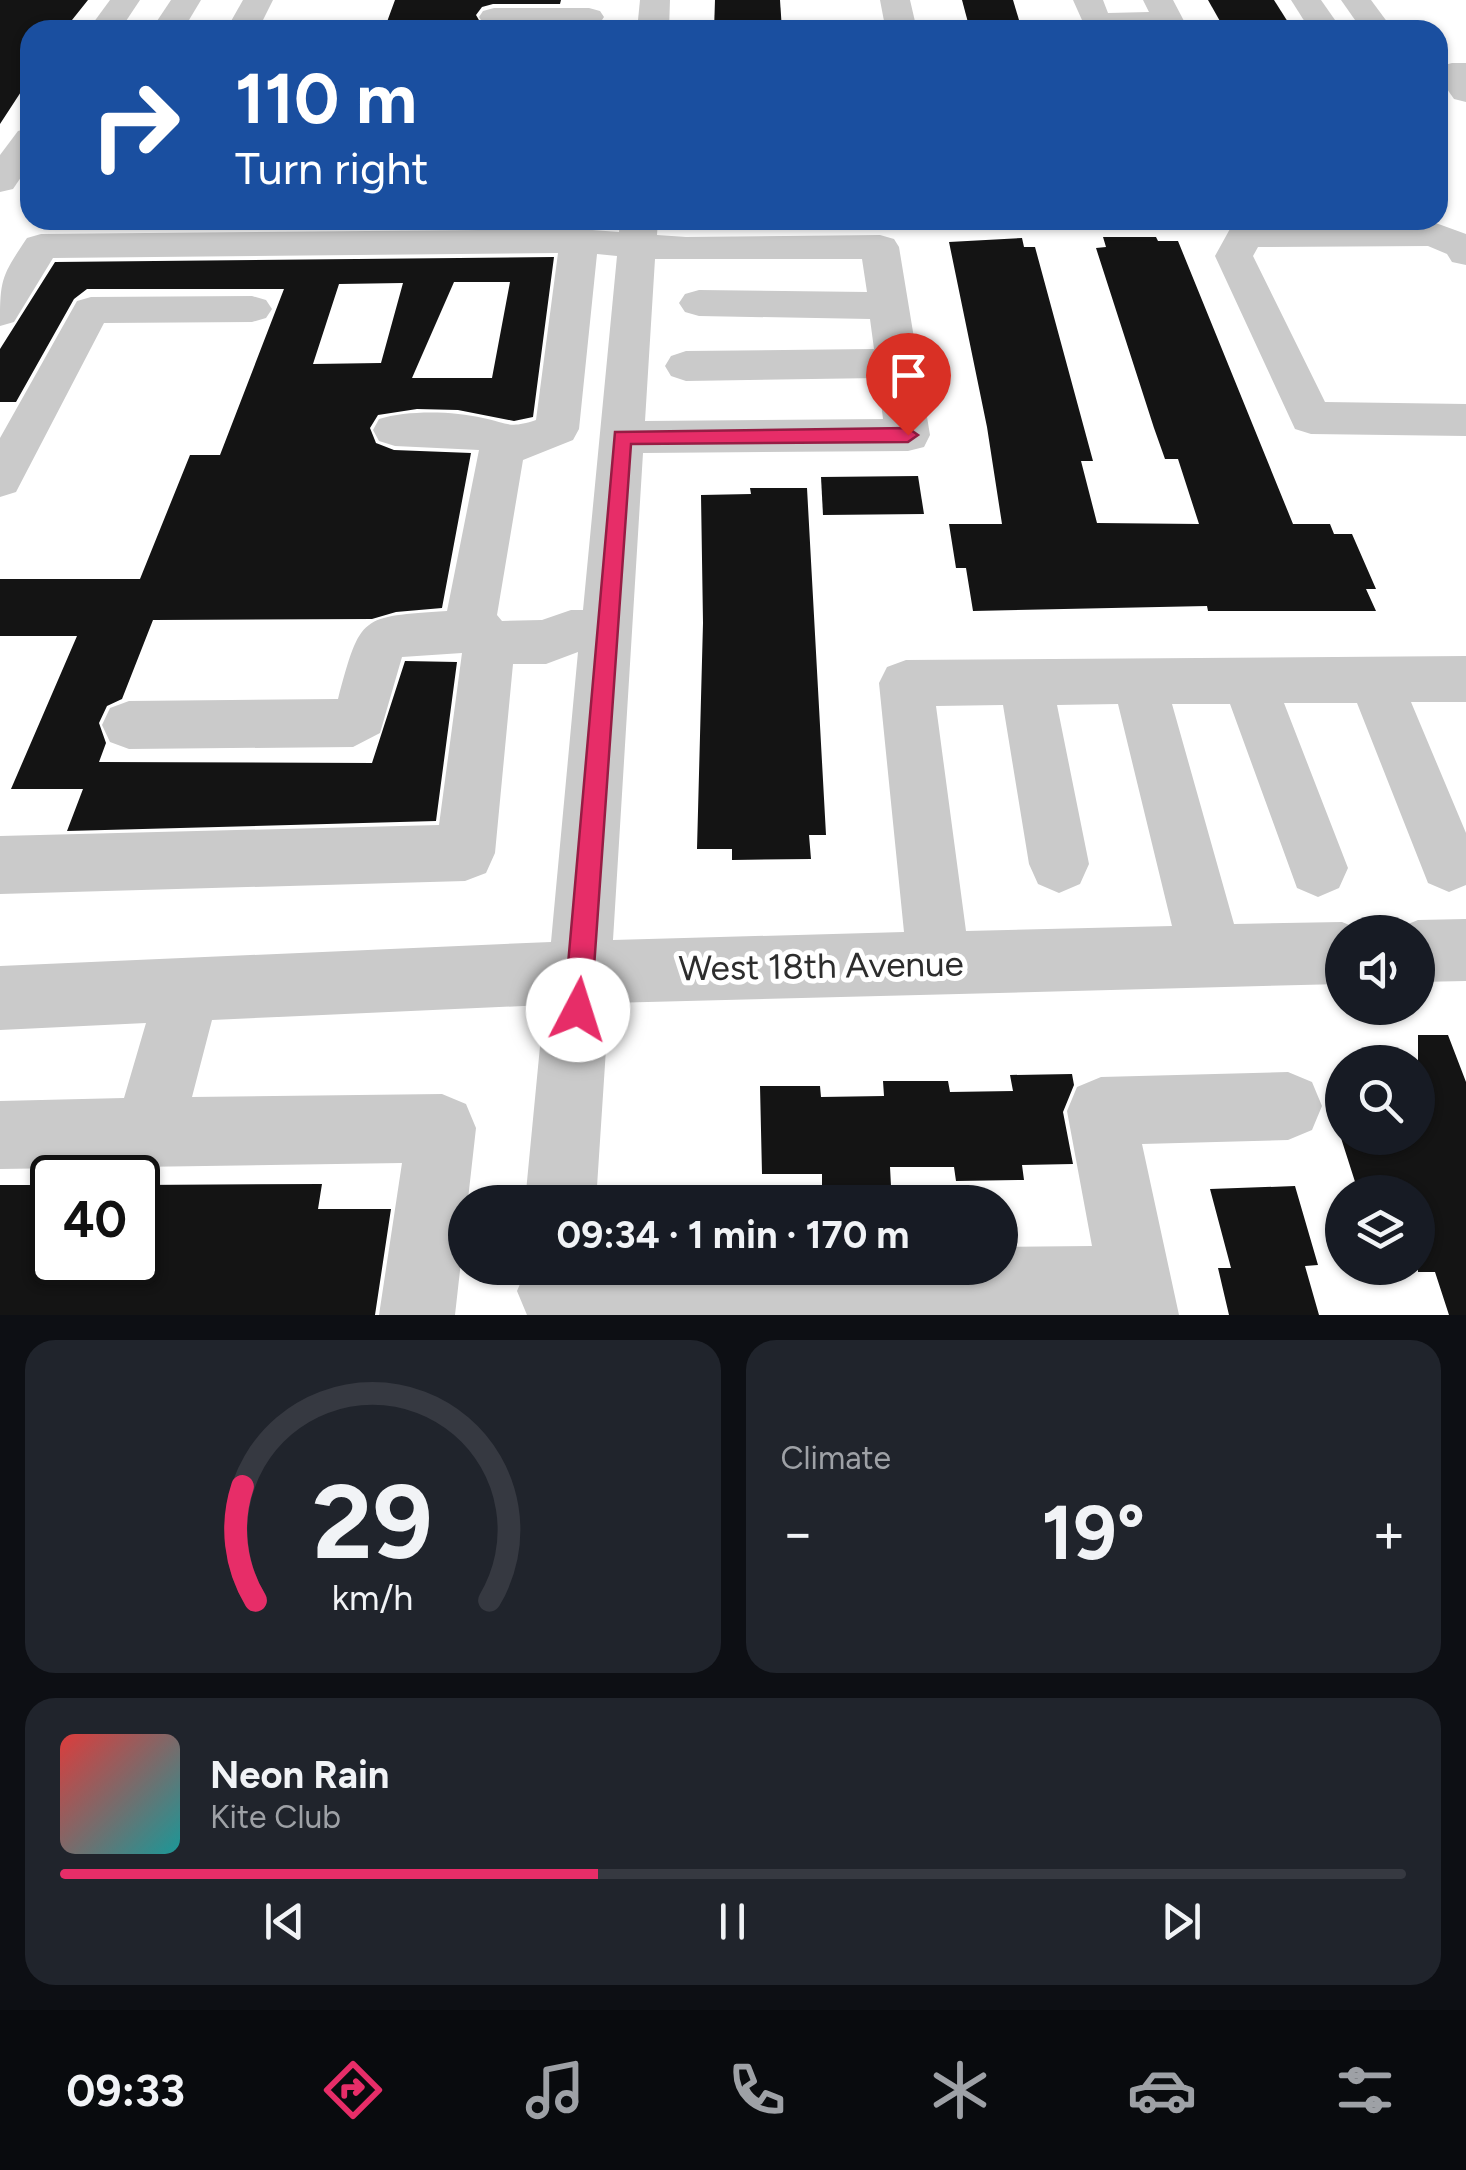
<!DOCTYPE html>
<meta charset="utf-8">
<style>
body{margin:0;font-family:Figtree,sans-serif;background:#20242c;color:#f1f3f6;height:100vh;display:flex;flex-direction:column;font-size:38px;white-space:nowrap}
*{box-sizing:border-box;margin:0}
p{font-size:32px;color:#9ea1a6}
.icon{flex:none;width:55px;height:55px;fill:none;stroke:currentColor;stroke-width:2;stroke-linecap:round;stroke-linejoin:round}
.map{position:relative;height:1315px;overflow:hidden}
.side{display:flex;flex-direction:column;gap:25px;padding:25px;background:#0d0f14;flex:1}
.side>*{flex:none}
.top-card{position:absolute;left:20px;top:20px;width:1428px;height:210px;border-radius:30px;box-shadow:0 2px 8px #0004;background:#1a4fa0;color:#fff;overflow:hidden}
.buttons{position:absolute;left:1325px;top:915px;display:grid;gap:20px}
.buttons a{display:grid;place-items:center;width:110px;height:110px;border-radius:50%;background:#171b24;box-shadow:0 2px 8px #0004;font-size:50px}
.speed{position:absolute;left:30px;top:1155px;display:flex;gap:20px;font-size:50px;font-weight:700;text-align:center}
.speed>*{display:grid;place-content:center;width:130px;height:130px;border-radius:50%;background:#171b24;box-shadow:0 2px 8px #0004;line-height:1}
.speed .limit{border:5px solid #111;border-radius:15px;background:#fff;color:#111}
.pin{position:absolute;display:grid;place-items:center;width:85px;height:85px;color:#fff;margin:-102px -42px;border-radius:50% 50% 50% 0;rotate:-45deg;box-shadow:0 0 10px #0007}
.pin .icon{rotate:45deg}
.me{position:absolute;width:110px;margin:-55px;rotate:5deg;stroke-linejoin:round;filter:drop-shadow(0 0 8px #0008)}
.turn{display:flex;align-items:center;gap:35px;height:210px;padding:0 50px;font-size:45px}
.turn .icon{width:130px;height:130px;stroke-width:2.5}
.turn b{display:block;font-size:70px;line-height:85px}
.big{font-size:75px;font-weight:700;line-height:1.1}
.side .card{flex:1;display:flex;flex-direction:column;justify-content:center;gap:15px;min-width:0;padding:0 35px;border-radius:30px;background:#20242c}
.side .dial{align-items:center;gap:0}
.dial svg{height:260px;overflow:visible;fill:none;stroke:#363941;stroke-width:7;stroke-linecap:round;text-anchor:middle}
.dial text{fill:#f1f3f6;stroke:none}
.song{display:flex;align-items:center;gap:30px}
.cover{width:120px;height:120px;border-radius:15px;background:linear-gradient(135deg,hsl(0 70% 55%),hsl(180 70% 35%))}
.played{height:10px;border-radius:5px;background:linear-gradient(90deg,#e72d68 40%,#363941 40%)}
.keys{display:flex;justify-content:space-around;direction:ltr}
.heat{display:flex;justify-content:space-between;align-items:center;font-size:55px;direction:ltr}
.side .tiles{flex:1;display:grid;gap:25px;grid-template-columns:1fr 1fr}
.card:last-child{grid-column:span 2}
.trip{position:absolute;left:448px;top:1185px;width:570px;height:100px;border-radius:50px;background:#171b24;box-shadow:0 2px 8px #0004;font-weight:700;line-height:100px;text-align:center}
.tab-bar{display:flex;height:160px;justify-content:space-around;align-items:center;background:#090b0e;color:#9ea1a6}
.tab-bar .icon{width:70px;height:70px}
.tab-bar .current{color:#e72d68}
.tab-bar b{font-size:45px;color:#f1f3f6}
.map>svg:first-child{display:block}
.building{fill:#141414;fill-rule:evenodd}
.lines{fill:none;stroke-linecap:round;stroke-linejoin:round}
.minor{fill:#cacaca;fill-rule:evenodd}
.route{fill:#e72d68;stroke:#961d44;stroke-width:2.5}
.labels{text-anchor:middle;dominant-baseline:central;stroke-width:10;stroke-linejoin:round;paint-order:stroke}
.near-street-label{font-size:35px;fill:#2d2d2d;stroke:#fff}
</style>
<div class="map">
<svg width="1466" height="1315" viewBox="0 0 1466 1315">
<rect width="100%" height="100%" fill="#fff"/>
<g class="building">
<path d="M0,0H88L64,30H30V78L0,124Z"/>
<path d="M395,0H561L560,4H493L482,7L476,15L483,27L555,30H384Z"/>
<path d="M715,0H780L782,30H714Z"/>
<path d="M962,0H1013L1022,30H970Z"/>
<path d="M1208,0H1274L1293,30H1225Z"/>
<path d="M1103,237H1156L1158,241H1178L1293,524H1330L1334,534H1352L1376,589H1366L1376,611H1208L1207,606L973,611L966,568H956L949,524H1002L987,427L949,242L1022,238L1024,247H1035L1093,461H1081L1097,523L1199,524L1178,459H1165L1154,428L1096,248L1106,247Z"/>
<path d="M554,257L533,417L514,421L458,410L417,409L378,415L370,428L376,443L394,450L471,453L442,608L396,612L372,619L153,620L122,699L107,706L99,723L106,743L99,762L372,763L405,661L457,662L436,821L67,831L83,789H11L77,636H0V579H140L190,455H220L284,289H87L74,299L16,402H0V349L55,262ZM454,282H510L492,378H412ZM403,283L381,363L313,364L339,284Z"/>
<path d="M918,476L924,514L823,515L821,477Z"/>
<path d="M750,488H807L826,835H809L811,859L732,860V849H697L703,623L701,495L751,494Z"/>
<path d="M1418,1035H1448L1466,1082V1315H1449L1435,1272H1418V1192H1410L1408,1188H1357L1341,1138H1418Z"/>
<path d="M1072,1074L1074,1085L1063,1112L1073,1164L1022,1165L1024,1180L956,1181L954,1167H890L891,1186L822,1187V1174H762L760,1086H820L821,1097L884,1096L883,1081H948L950,1092L1013,1091L1010,1075Z"/>
<path d="M322,1184L318,1209H391L375,1315H0V1185H52V1262H138V1185Z"/>
<path d="M1295,1186L1318,1265L1305,1266L1319,1315H1229L1218,1268H1231L1210,1189Z"/>
</g>
<g class="lines">
<g class="minor">
<path d="M110,0H140L120,30H88Z"/>
<path d="M171,0H201L183,30H151Z"/>
<path d="M243,0H273L258,30H226Z"/>
<path d="M640,0H670L669,30H637Z"/>
<path d="M880,0H910L917,30H825L830,23L884,21Z"/>
<path d="M1073,0H1103L1108,13L1149,12L1143,0H1173L1184,21L1180,28L1170,30L1086,29Z"/>
<path d="M1291,0H1321L1342,30H1310Z"/>
<path d="M1341,0H1371L1388,23L1382,30H1362Z"/>
<path d="M494,8H589L600,11L604,17L600,23L589,26L483,23L479,17L483,11Z"/>
<path d="M1452,63H1466V102L1454,99L1438,76L1441,66Z"/>
<path d="M30,128V164L13,189L0,192V155L18,131Z"/>
<path d="M620,220H658L657,235L686,237L880,235L894,239L899,247L930,435L924,447L908,451L643,453L613,940L904,932L879,683L887,667L906,660L1466,656V702H1411L1466,833V885L1449,892L1428,883L1357,703H1284L1348,868L1339,888L1318,897L1297,888L1230,704H1172L1234,924L1342,922L1364,931L1342,932V984L609,1003L596,1202H525L544,1005L212,1020L192,1097L442,1094L466,1104L476,1128L455,1315H379L402,1163L0,1169V1101L124,1098L146,1023L0,1030V966L551,942L578,652L546,664H513L495,853L486,873L465,881L0,894V836L439,825L462,653L402,657L380,733L353,747L129,749L110,742L102,725L110,708L129,701L338,699C361,614 360,617 447,611L479,450L395,446L379,441L373,430L379,419C408,410 453,411 483,418C508,423 509,429 536,420L558,253L53,258L14,322L0,326C0,279 1,277 27,238L41,234L579,229L619,232ZM597,254L617,256L583,610H571L542,620L502,621L497,615L523,460L573,440L579,429ZM655,259H862L867,292L699,290L685,294L679,303L685,312L699,316L870,319L874,349L686,351L671,356L665,366L671,376L686,381L878,378L883,419L645,421ZM1118,704L1172,926L966,931L936,706L1003,705L1029,864L1038,884L1059,893L1080,884L1089,864L1057,705Z"/>
<path d="M1433,222L1466,234V265L1452,262L1447,254L1428,246L1258,247L1253,256L1325,402L1466,404V436L1311,434L1295,429L1215,256L1231,227L1244,223Z"/>
<path d="M252,296L266,300L272,309L266,318L252,322L104,323L16,492L0,497V438L77,301L91,297Z"/>
<path d="M1466,919V981L1418,982V932H1394L1396,929L1418,920Z"/>
<path d="M1288,1072L1312,1082L1322,1106L1312,1130L1288,1140L1142,1144L1179,1315H527L517,1291L527,1268H1000V1247L1092,1246L1067,1111L1077,1087L1101,1077Z"/>
</g>
</g>
<path class="route" d="M908,428L918,435L908,442L631,444L591,1010L587,1020L578,1024L568,1020L564,1010L615,432Z"/>
<g class="labels">
<g class="near-street-label">
<text transform="translate(821 966) rotate(-1)">West 18th Avenue</text>
</g>
</g>
</svg>
<div class="buttons">
<a><svg class="icon" aria-label="sound" viewBox="0 0 24 24"><path d="M4 9h4l5-4v14l-5-4H4zM17 9q2 3 0 6"/></svg></a>
<a><svg class="icon" aria-label="search" viewBox="0 0 24 24"><circle cx="10" cy="10" r="6"/><path d="M15 15l6 6"/></svg></a>
<a><svg class="icon" aria-label="layers" viewBox="0 0 24 24"><path d="M12 4l9 5-9 5-9-5zM3 14l9 5 9-5"/></svg></a>
</div>
<div class="speed"><div class="limit">40</div></div>
<div class="pin" style="left:908px;top:435px;background:#d93025"><svg class="icon" aria-label="arrive" viewBox="0 0 24 24"><path d="M6 21V4h12l-3 4 3 4H6"/></svg></div>
<svg class="me" style="left:578px;top:1010px" viewBox="-20 -20 40 40"><circle r="19" fill="#fff"/><path d="M0-13L10 11 0 6-10 11z" fill="#e72d68"/></svg>
<div class="trip">09:34 · 1 min · 170 m</div>
<div class="top-card">
<div class="turn"><svg class="icon" aria-label="right" viewBox="0 0 24 24"><path d="M7 20v-9h11M14 6l5 5-5 5"/></svg><div><b>110 m</b>Turn right</div></div>
</div>
</div>
<section class="side">
<div class="tiles">
<div class="card dial"><svg viewBox="0 0 100 80">
<path d="M14 69A42 42 0 1 1 86 69"/>
<path d="M14 69A42 42 0 0 1 10 34" stroke="#e72d68"/>
<text x="50" y="56" font-size="32" font-weight="700">29</text>
<text x="50" y="72" font-size="11">km/h</text>
</svg></div>
<div class="card"><p>Climate</p>
<div class="heat"><a>−</a><b class="big">19°</b><a>+</a></div>
</div>
<div class="card">
<div class="song"><i class="cover"></i><div><b>Neon Rain</b><p>Kite Club</p></div></div>
<div class="played"></div>
<div class="keys"><svg class="icon" aria-label="previous" viewBox="0 0 24 24"><path d="M18 5L8 12l10 7zM5 5v14"/></svg><svg class="icon" aria-label="pause" viewBox="0 0 24 24"><path d="M8 5v14M16 5v14"/></svg><svg class="icon" aria-label="next" viewBox="0 0 24 24"><path d="M6 5l10 7-10 7zM19 5v14"/></svg></div>
</div>
</div>
</section>
<nav class="tab-bar">
<b>09:33</b>
<svg class="icon current" aria-label="directions" viewBox="0 0 24 24"><path d="M12 3l9 9-9 9-9-9zM9 14v-3h6M13 9l2 2-2 2"/></svg>
<svg class="icon" aria-label="music" viewBox="0 0 24 24"><path d="M9 18V5l10-2v13"/><circle cx="6" cy="18" r="3"/><circle cx="16" cy="16" r="3"/></svg>
<svg class="icon" aria-label="phone" viewBox="0 0 24 24"><path d="M5 4h4l2 5-3 2q2 4 5 5l2-3 5 2v4C11 20 4 13 5 4z"/></svg>
<svg class="icon" aria-label="climate" viewBox="0 0 24 24"><path d="M12 3v18M4 7l16 10M4 17L20 7"/></svg>
<svg class="icon" aria-label="car" viewBox="0 0 24 24"><path d="M5 17H2v-5l4-1 3-4h7l3 4 3 1v5h-3M9 17h6M6 11h13"/><circle cx="7" cy="17" r="2"/><circle cx="17" cy="17" r="2"/></svg>
<svg class="icon" aria-label="filters" viewBox="0 0 24 24"><path d="M4 7h16M4 17h16"/><circle cx="9" cy="7" r="2"/><circle cx="15" cy="17" r="2"/></svg>
</nav>
